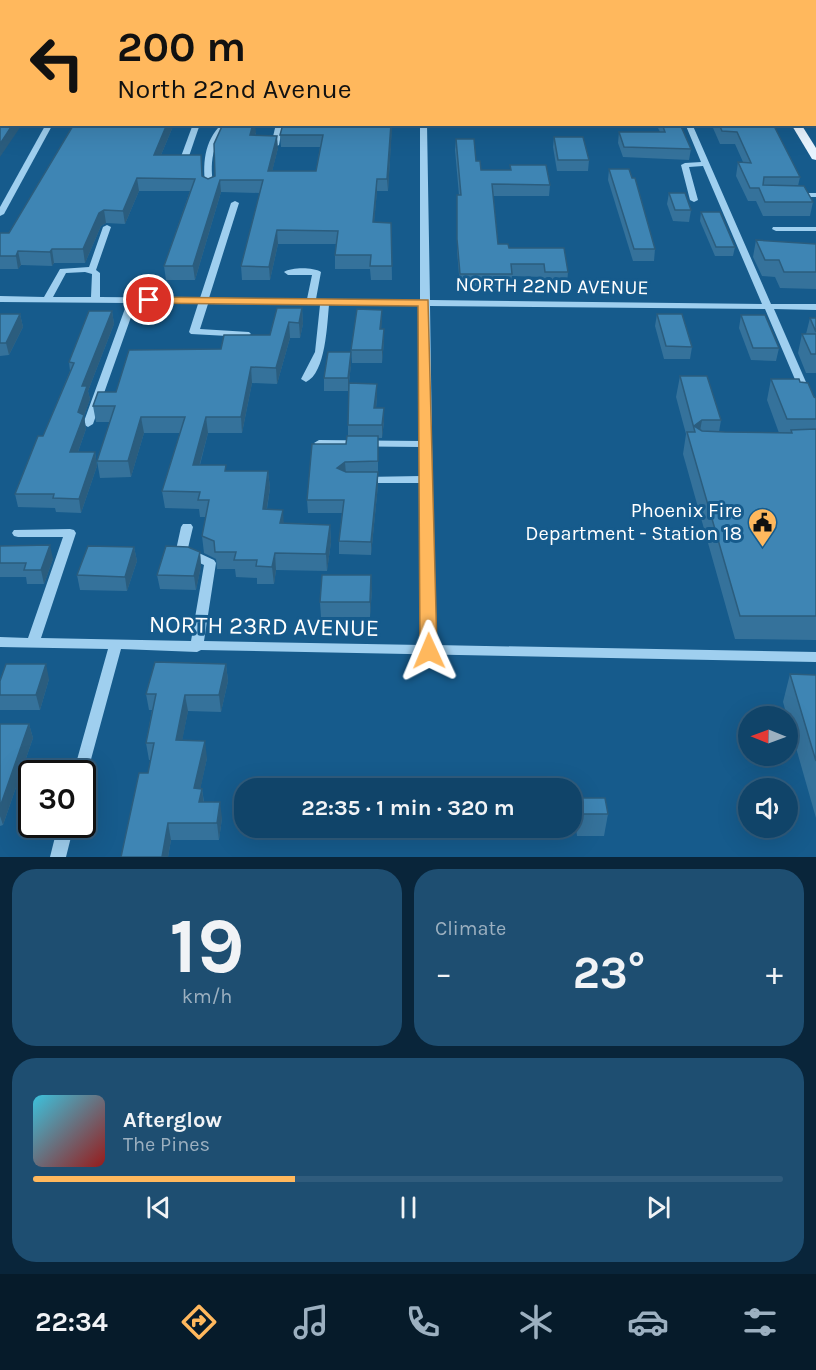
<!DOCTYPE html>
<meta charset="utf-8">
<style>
body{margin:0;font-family:Karla,sans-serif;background:#1e4e71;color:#f1f3f6;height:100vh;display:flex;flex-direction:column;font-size:22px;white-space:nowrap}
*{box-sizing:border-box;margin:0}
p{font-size:20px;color:#9cb0c0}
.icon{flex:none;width:33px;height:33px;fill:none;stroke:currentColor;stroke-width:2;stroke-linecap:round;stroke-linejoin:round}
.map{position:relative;height:857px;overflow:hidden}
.panel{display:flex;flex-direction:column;gap:12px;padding:12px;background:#09253a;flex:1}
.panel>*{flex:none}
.guide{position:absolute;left:0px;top:0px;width:816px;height:126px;box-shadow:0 6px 24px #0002,0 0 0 2px #305c7d;background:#ffb85d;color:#111;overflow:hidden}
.needle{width:39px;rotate:271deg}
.fabs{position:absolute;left:738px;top:706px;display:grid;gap:12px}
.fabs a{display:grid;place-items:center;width:60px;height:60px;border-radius:50%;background:#104469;box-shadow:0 6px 24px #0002,0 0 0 2px #305c7d;font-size:30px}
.speed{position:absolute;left:18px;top:760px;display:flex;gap:12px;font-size:30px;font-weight:700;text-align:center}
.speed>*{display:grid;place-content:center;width:78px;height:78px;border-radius:50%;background:#104469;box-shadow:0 6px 24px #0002,0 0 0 2px #305c7d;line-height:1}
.speed .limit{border:3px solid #111;border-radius:9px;background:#fff;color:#111}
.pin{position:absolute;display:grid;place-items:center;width:51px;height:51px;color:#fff;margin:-26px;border:3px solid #fff;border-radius:50%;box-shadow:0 2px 6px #0007}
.me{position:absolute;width:66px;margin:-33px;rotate:359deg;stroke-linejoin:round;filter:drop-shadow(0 0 4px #0008)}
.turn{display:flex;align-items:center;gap:21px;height:126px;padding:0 18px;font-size:27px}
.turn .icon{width:78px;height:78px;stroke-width:2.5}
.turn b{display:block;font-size:42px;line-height:51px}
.big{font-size:45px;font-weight:700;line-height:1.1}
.panel .card{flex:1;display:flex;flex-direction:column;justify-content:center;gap:9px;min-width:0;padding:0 21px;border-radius:24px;background:#1e4e71}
.panel .dial{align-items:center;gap:0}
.dial b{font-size:78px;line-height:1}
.song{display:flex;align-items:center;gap:18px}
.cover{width:72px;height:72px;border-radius:9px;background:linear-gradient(135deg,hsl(190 70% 55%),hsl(0 70% 35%))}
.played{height:6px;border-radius:3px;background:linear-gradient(90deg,#ffb85d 35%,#305c7d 35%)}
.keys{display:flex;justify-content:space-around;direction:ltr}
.heat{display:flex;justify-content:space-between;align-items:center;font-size:33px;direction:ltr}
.panel .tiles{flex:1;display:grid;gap:12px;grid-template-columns:1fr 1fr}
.card:last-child{grid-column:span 2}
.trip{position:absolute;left:234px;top:778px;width:348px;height:60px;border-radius:24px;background:#104469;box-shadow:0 6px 24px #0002,0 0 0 2px #305c7d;font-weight:700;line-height:60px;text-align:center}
.tab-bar{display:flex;height:96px;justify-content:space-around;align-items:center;background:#061b2a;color:#9cb0c0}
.tab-bar .icon{width:42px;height:42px}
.tab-bar .current{color:#ffb85d}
.tab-bar b{font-size:27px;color:#f1f3f6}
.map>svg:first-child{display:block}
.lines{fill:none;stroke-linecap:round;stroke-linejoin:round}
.minor{fill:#9fcfef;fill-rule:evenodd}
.major{fill:#e7f4ff;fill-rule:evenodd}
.wall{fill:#35729b}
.shaded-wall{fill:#2b5d7e}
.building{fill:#3e85b4;stroke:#2b5d7e;stroke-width:1.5}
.route{fill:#ffb85d;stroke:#a6783c;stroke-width:1.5}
.labels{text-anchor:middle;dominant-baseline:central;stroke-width:6;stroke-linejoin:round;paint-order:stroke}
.street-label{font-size:20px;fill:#fff;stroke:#165b8c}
.poi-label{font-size:20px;fill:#fff;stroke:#165b8c;text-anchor:end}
.near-street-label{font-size:24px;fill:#fff;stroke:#165b8c}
</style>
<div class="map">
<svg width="816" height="857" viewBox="0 0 816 857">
<rect width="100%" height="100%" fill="#165b8c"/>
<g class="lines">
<g class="minor">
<path d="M126,0H132L125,2Z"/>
<path d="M263,0H274L260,2Z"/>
<rect x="0" y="19" width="2" height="4"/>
<path d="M2,87V93H0V88Z"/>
<path d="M814,122H816V126L812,125L814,124Z"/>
<path d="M46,124H53L4,214L0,216V207Z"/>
<path d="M193,124H200L187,162L180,164L179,162Z"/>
<path d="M222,124H230C212,142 209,164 214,188L210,190L206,188C202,166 204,140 222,124Z"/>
<path d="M276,124H283L279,145L275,147L271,145Z"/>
<path d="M420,124H427L430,300L762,304L703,166L689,167L698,200L694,202L690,200L681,165L685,163L701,162L686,126H659L656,124H745L742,126H693L771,304H816V310L774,309L816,405V420L811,417L765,309L430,306L435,645L816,652V662L201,650L197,652L121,649L87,774L82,779V774H73L108,649L0,647V637L28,638L63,537H18L14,536L12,533L14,530L70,529L74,530L76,533L41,638L191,641L204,565L178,553L176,550L181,527L183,524H191L193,527L188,548L214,560L216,563L204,641L422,645V483H364L358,480L364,477L421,476V447L319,446L314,443L319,440L421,441V306L329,305C327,324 326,373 306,382L301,379L315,352L320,305L208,304L200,329L249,332L251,334L246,337L191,334L189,332L198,304L136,303L93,424L88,427L83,424L127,303L0,302V296L44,297L60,269L89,267L103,227L107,225L111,227L96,270L100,273V297L200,298L231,203L235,201L239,203L209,298L307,299L312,275H288L284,272C292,267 313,267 321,272L316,299L420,300ZM85,272L92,274L91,297H53L66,273Z"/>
<path d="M792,193H816V197H795L791,195Z"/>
<path d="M773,227H816V231H776L772,229Z"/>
<path d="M58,825H74L66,857H50Z"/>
</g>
<g class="major">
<rect x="715" y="0" width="8" height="2"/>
<path d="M791,124H801L816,148V160L812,159Z"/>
</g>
</g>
<g class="wall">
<path d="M0,0H107L106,2H2V13H0Z"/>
<path d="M750,0H816V93L814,91V2H751Z"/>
<path d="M74,124H174L161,155L208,179L215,176L256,132L255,136L278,148L272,171H316L320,147H281L280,135L283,124H392L388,191H377L374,222L391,223L392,280H371L370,269H335V255L336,244H278L270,280H242L241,266L260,193L221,192L195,280H166L164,266L190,191H139L125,224L106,223L101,226L85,263H54L52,266L21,265L18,269H0V233H9Z"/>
<path d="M658,124H680L691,149L689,160L623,157L618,143L619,132H660L658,128Z"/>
<path d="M713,124H773L800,177L798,186L813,202L810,216H763L756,201H748L736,176L738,162H743L735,144H720L713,128Z"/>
<path d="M554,137L589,160L588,171H557L553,147Z"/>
<path d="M456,139L476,161L481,170H510V165L550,185L549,196H493L498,244L568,272L567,284H544L543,277L512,276L511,286H460L457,251V195H459L455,150Z"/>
<path d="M609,169L632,178L655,249L654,261H633L608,180Z"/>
<path d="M669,193L691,210L689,222L673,221L667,204Z"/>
<path d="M701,212L735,247L733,256H715L700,221Z"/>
<path d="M756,240L816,244V289L780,288L775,277L762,276L753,257Z"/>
<path d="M302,308L303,324L300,338H290L277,384L252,383L242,433H208L200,465L227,471H268L270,488L267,509L284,523L330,525L331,542L327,571L276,570L274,584H257V578L236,577L235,569H217L216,559L204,553L202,536L206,517H200L199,509L165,508L162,491L180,433H144L131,477L100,478L97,461L110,422H96L93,406L116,392L221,349L270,335Z"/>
<path d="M382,310L381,329H384V341L382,363H352L351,350Z"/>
<path d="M112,311L114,324L88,391L90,399L84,416L86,429L78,452H95L97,466L81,513L56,512L55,508L18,507L15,494L43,436L70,371L69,362Z"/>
<path d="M0,314H20L23,327L9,355L0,356Z"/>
<path d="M657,314L692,347L690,359H664L655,326Z"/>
<path d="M741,315L779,348L776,361L751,360L739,328Z"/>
<path d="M810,318H816V373H806L798,353L802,334H806Z"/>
<path d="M351,365L348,391H324V378Z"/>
<path d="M680,376L721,420L719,432L779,433L767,400L771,379L800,382L816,398V640L735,639L683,454L686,434L676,397Z"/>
<path d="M377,397L376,408H384V421L382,438H378V485L371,555L339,554V541L342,513H308L307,500L346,444L348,436V425Z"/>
<path d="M0,546L53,559L44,584H27L26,577H0Z"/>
<path d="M134,547L137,561L127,591L80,590L77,575Z"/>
<path d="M200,552L201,566L196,590L160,589L157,575Z"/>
<path d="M372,589L370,617H321L320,602Z"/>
<path d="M226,664L228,681L221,712L188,711L182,740L207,758L200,789H202L204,802L222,818L219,840H171L168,857H121L148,773L151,760H149L146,743L152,710H149L146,694Z"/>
<path d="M790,674L816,675V818L783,702Z"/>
<path d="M49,679L40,710H0V681Z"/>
<path d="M0,724H29L33,738L3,825L0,826Z"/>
<path d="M577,798L608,814L604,836H577L575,819Z"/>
</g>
<g class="shaded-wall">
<path d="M2,53V65L0,67V55Z"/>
<path d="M13,124H20L21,126L0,157V144Z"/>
<path d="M167,124H174L156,167L154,155Z"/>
<path d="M253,124H255L256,132L251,148L250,135Z"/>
<path d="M391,124L392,130L388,191L387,179Z"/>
<path d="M277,136L278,148L269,184L268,171Z"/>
<path d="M137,178L139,191L125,224L123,211Z"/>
<path d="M377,179V191L373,236V222Z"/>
<path d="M220,180L221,192L195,280L193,266Z"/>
<path d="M104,210L106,223L101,226L85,263L83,249L99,213Z"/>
<path d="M277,230L278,244L270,280L269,267Z"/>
<path d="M52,249L54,263L52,266L50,252Z"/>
<path d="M18,251L21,265L18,269L16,256Z"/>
<path d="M302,308L303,324L300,338L299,323Z"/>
<path d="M382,310V322L380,341V329Z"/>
<path d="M112,311L114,324L88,391L90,399L84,416L86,429L73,466L70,452L82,386Z"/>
<path d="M20,314L23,327L9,355L6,343Z"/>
<path d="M289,322L290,338L277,384L276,368Z"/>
<path d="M384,329V341L382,363V350Z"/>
<path d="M351,352V365L348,391V378Z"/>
<path d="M251,367L252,383L242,433L241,417Z"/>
<path d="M377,384V397L375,421L374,408Z"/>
<path d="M384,408V421L382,438V425Z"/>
<path d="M141,417L144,433L131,477L128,461Z"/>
<path d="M206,417L208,433L195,482L193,465Z"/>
<path d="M702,420L698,442L694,426Z"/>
<path d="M95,452L97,466L81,513L79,499Z"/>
<path d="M345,462L346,475L337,468Z"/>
<path d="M268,471L270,488L264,526L263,509Z"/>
<path d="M378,472V485L371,555V542Z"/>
<path d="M283,510L284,527L280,523Z"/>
<path d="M330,525L331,542L327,571L326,554Z"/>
<path d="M50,545L53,559L44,584L41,570Z"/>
<path d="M134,547L137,561L127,591L125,577Z"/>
<path d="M200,552L201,566L196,590L194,576Z"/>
<path d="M275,553L276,570L274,584L272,567Z"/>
<path d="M371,575L372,589L370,617V602Z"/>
<path d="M46,664L49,679L40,710L36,695Z"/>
<path d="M226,664L228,681L221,712L219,695Z"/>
<path d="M185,695L188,711L179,757L176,740Z"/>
<path d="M29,724L33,738L3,825L0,816V807Z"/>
<path d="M205,741L207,758L197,805L194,788Z"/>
<path d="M202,789L204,805L199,802Z"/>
<path d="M220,802L222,818L219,840L217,823Z"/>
<path d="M168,823L171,840L168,857H162Z"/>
</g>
<g class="building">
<path d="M0,0H43L42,2H2V5L0,4Z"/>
<path d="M47,0H100L99,2H49Z"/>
<path d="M145,0H252L251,2H144Z"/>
<path d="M277,0H642V2H276Z"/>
<path d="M778,0H816V75L814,73V2H784Z"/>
<path d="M2,23V53L0,55V25Z"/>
<path d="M0,108H2V124H13L0,144Z"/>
<path d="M74,124H167L154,155H201L202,176L208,179L215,176L214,144L223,124H253L250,135L277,136L268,171H316L323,135H280L283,124H391L387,179H377L373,222L391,223L392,266H370L371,255H335L338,231L277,230L269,267L241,266L263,180H220L193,266H164L195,179L137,178L123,211L104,210L99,213L83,249H52L50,252L18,251L16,256H0V233H9Z"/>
<path d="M662,124H680L691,149L624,147L619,132H665Z"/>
<path d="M719,124H773L800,177H764L763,185L804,186L813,202H765L759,188H750L738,162L751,163L737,132L722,131Z"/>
<path d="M554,137H583L589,160H558Z"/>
<path d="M456,139H474L476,161H480L481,170H511L510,165H546L550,185L492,184L498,244H508L509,248H564L568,272H545L544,264H511L512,274H460L457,239V195H461Z"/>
<path d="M609,169H629L632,178H635L655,249H634Z"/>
<path d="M669,193H685L691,210H675Z"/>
<path d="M701,212H720L735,247H716Z"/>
<path d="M756,240L816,244V272H784L779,260H765Z"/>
<path d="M277,308H302L299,323L289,322L276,368L251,367L241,417H206L193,465H226L225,471H268L263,509L283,510L280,523L330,525L326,554L275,553L272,567L256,566L257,560H234L236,552H215L214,541L202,536L209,500H198L200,492L162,491L185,417H141L128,461H97L115,406H93L98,392H116L129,350L221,349L224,335H270Z"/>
<path d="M357,309L382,310L380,329H384L382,350H351Z"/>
<path d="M89,311H112L82,386H87L78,412L84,415L70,452H95L79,499L53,498L54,494H15L38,436H43L74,363L69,362Z"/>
<path d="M0,314H20L6,343H0Z"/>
<path d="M657,314H682L692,347L666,346Z"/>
<path d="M741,315H765L779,348H753Z"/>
<path d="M810,318H816V332Z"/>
<path d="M802,334H816V354H811Z"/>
<path d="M328,352H351L348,378H324Z"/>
<path d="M680,376H707L721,420H702L694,426L702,431L725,432L792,433L791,430L816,429V616H740L687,432H695Z"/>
<path d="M771,379H799L800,382L808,383L814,397L816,398V419H787Z"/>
<path d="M349,383L377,384L374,408H384L382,425H348Z"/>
<path d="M347,436H378V461L345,462L337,468L346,472H378L371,542L339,541L344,500H307L312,444H346Z"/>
<path d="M50,545L41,570H24L26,563H0V546Z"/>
<path d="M88,546L134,547L125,577L77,575Z"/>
<path d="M166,546L188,547L200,552L194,576L157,575Z"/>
<path d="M322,575H371L370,602H320Z"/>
<path d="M155,662L226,664L219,695H185L176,740L205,741L194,788L202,789L199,802H220L217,823H168L162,857H121L139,773H148L154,743H146L156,694H146Z"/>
<path d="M6,664H46L36,695H0V681Z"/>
<path d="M790,674L816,675V761Z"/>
<path d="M0,724H29L0,807Z"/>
<path d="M577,798H605L608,814H580Z"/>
</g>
<path class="route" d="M149,297L428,300L437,651L435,655L429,657L420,651L418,306L145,303L143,300Z"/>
<defs>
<symbol id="civic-pin" viewBox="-11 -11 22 30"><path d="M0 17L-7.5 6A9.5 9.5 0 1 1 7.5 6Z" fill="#ffb85d" stroke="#165b8c"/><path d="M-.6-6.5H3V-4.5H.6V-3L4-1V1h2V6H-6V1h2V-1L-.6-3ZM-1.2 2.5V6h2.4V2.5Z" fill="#111"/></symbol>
</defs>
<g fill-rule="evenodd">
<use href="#civic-pin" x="746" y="506" width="33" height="45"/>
</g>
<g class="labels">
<g class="street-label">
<text transform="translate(552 286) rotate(1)">NORTH 22ND AVENUE</text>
</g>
<g class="poi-label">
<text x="742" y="510">Phoenix Fire<tspan x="742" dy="23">Department - Station 18</tspan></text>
</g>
<g class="near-street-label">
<text transform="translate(264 626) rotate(1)">NORTH 23RD AVENUE</text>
</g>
</g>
</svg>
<div class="fabs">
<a><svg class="needle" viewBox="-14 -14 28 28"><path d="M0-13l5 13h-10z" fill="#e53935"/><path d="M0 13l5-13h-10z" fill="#9cb0c0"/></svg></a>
<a><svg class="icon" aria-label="sound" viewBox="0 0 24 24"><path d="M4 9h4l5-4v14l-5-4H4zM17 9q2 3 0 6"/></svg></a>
</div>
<div class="speed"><div class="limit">30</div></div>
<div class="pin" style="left:149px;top:300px;background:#d93025"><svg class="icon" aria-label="arrive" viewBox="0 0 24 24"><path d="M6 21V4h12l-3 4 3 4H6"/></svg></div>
<svg class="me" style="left:429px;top:651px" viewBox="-20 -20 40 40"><path d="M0-17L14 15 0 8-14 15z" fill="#ffb85d" stroke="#fff" stroke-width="4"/></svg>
<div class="trip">22:35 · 1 min · 320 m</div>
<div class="guide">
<div class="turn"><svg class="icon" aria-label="left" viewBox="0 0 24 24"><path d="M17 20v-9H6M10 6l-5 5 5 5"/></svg><div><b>200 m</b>North 22nd Avenue</div></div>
</div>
</div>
<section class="panel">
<div class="tiles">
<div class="card dial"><b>19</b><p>km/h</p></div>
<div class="card"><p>Climate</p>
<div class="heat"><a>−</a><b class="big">23°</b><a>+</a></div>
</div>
<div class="card">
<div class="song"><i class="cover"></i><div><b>Afterglow</b><p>The Pines</p></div></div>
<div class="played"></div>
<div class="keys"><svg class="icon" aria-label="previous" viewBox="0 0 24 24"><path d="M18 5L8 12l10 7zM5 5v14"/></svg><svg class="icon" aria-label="pause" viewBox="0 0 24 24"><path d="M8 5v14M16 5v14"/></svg><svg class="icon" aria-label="next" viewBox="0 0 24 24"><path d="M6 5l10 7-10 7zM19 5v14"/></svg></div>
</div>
</div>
</section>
<nav class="tab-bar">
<b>22:34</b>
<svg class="icon current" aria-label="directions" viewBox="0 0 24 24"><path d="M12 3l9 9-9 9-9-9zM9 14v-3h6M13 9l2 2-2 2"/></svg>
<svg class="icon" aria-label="music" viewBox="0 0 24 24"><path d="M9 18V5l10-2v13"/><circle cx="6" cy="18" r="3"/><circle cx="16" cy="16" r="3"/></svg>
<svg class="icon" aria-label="phone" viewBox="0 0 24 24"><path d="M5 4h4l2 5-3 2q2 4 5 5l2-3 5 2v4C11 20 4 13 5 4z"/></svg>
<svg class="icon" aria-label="climate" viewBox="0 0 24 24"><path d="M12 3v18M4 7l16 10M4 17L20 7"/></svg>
<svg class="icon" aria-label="car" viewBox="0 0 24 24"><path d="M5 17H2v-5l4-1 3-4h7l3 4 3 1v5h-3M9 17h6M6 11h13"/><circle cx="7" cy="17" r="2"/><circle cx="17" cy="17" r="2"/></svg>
<svg class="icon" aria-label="filters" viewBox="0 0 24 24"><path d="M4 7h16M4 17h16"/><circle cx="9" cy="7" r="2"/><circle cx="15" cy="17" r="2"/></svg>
</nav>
